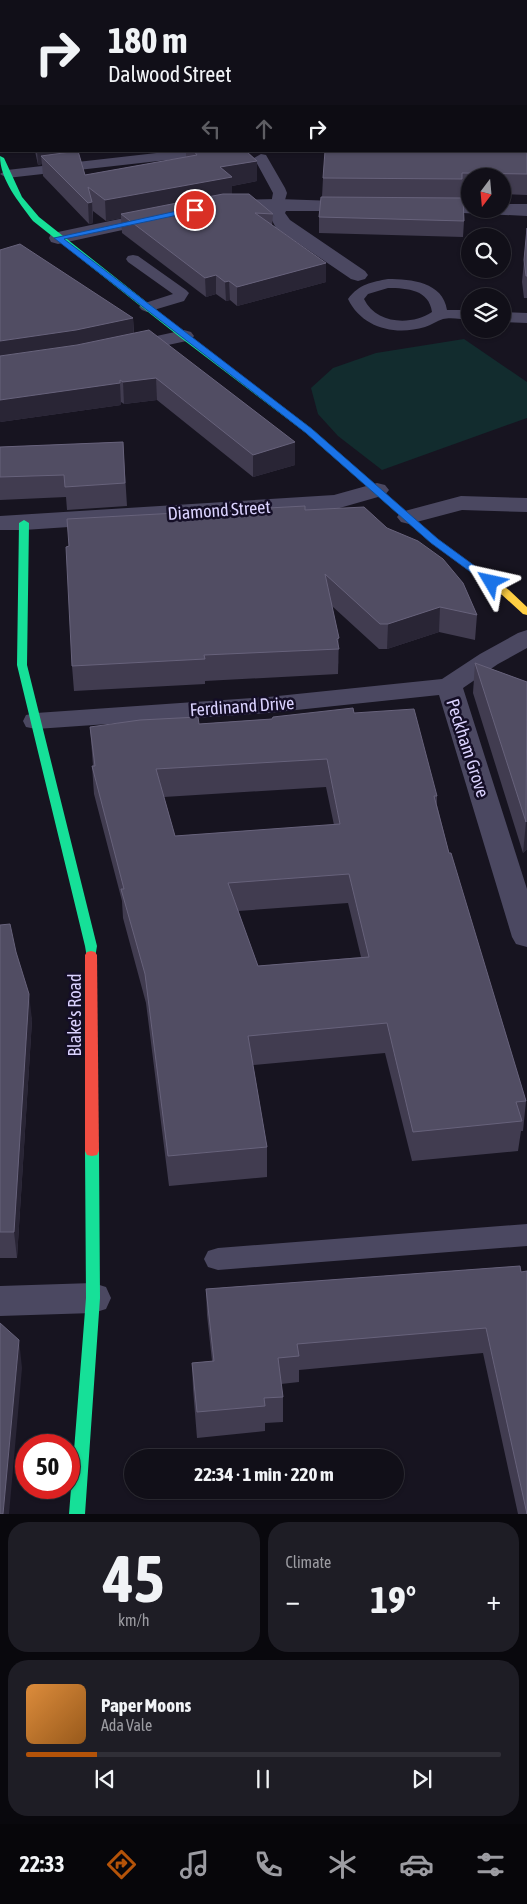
<!DOCTYPE html>
<meta charset="utf-8">
<style>
body{margin:0;font-family:"Asap Condensed",sans-serif;background:#1e1d25;color:#f1f3f6;height:100vh;display:flex;flex-direction:column;font-size:19px;white-space:nowrap}
*{box-sizing:border-box;margin:0}
p{font-size:16px;color:#9c9ca2}
.icon{flex:none;width:28px;height:28px;fill:none;stroke:currentColor;stroke-width:2;stroke-linecap:round;stroke-linejoin:round}
.map{position:relative;height:1514px;overflow:hidden}
.panel{display:flex;flex-direction:column;gap:8px;padding:8px;background:#09080d;flex:1}
.panel>*{flex:none}
.guide{position:absolute;left:0px;top:0px;width:528px;height:152px;box-shadow:0 1px 4px #0004,0 0 0 1px #302f37;background:#110f18;color:#f1f3f6;overflow:hidden}
.needle{width:32px;rotate:196deg}
.controls{position:absolute;left:461px;top:168px;display:grid;gap:10px}
.controls a{display:grid;place-items:center;width:50px;height:50px;border-radius:50%;background:#110f18;box-shadow:0 1px 4px #0004,0 0 0 1px #302f37;font-size:25px}
.speed{position:absolute;left:15px;top:1434px;display:flex;gap:10px;font-size:25px;font-weight:700;text-align:center}
.speed>*{display:grid;place-content:center;width:65px;height:65px;border-radius:50%;background:#110f18;box-shadow:0 1px 4px #0004,0 0 0 1px #302f37;line-height:1}
.speed .limit{border:8px solid #d22;background:#fff;color:#111}
.pin{position:absolute;display:grid;place-items:center;width:42px;height:42px;color:#fff;margin:-21px;border:2px solid #fff;border-radius:50%;box-shadow:0 1px 5px #0007}
.me{position:absolute;width:55px;margin:-28px;rotate:306deg;stroke-linejoin:round;filter:drop-shadow(0 0 4px #0008)}
.turn{display:flex;align-items:center;gap:18px;height:105px;padding:0 25px;font-size:22px}
.turn .icon{width:65px;height:65px;stroke-width:2.5}
.turn b{display:block;font-size:35px;line-height:42px}
.lanes{display:flex;align-items:center;height:48px;padding:0 25px;background:#0003;justify-content:center;gap:25px;direction:ltr}
.lanes .off{opacity:.35}
.big{font-size:38px;font-weight:700;line-height:1.1}
.panel .widget{flex:1;display:flex;flex-direction:column;justify-content:center;gap:8px;min-width:0;padding:0 18px;border-radius:20px;background:#1e1d25}
.panel .dial{align-items:center;gap:0}
.dial b{font-size:65px;line-height:1}
.song{display:flex;align-items:center;gap:15px}
.cover{width:60px;height:60px;border-radius:8px;background:linear-gradient(135deg,hsl(30 70% 55%),hsl(30 70% 35%))}
.played{height:5px;border-radius:2px;background:linear-gradient(90deg,#b45309 15%,#302f37 15%)}
.keys{display:flex;justify-content:space-around;direction:ltr}
.heat{display:flex;justify-content:space-between;align-items:center;font-size:28px;direction:ltr}
.panel .tiles{flex:1;display:grid;gap:8px;grid-template-columns:1fr 1fr}
.widget:last-child{grid-column:span 2}
.trip{position:absolute;left:124px;top:1449px;width:280px;height:50px;border-radius:25px;background:#110f18;box-shadow:0 1px 4px #0004,0 0 0 1px #302f37;font-weight:700;line-height:50px;text-align:center}
.tabs{display:flex;height:80px;justify-content:space-around;align-items:center;background:#07060a;color:#9c9ca2}
.tabs .icon{width:35px;height:35px}
.tabs .selected{color:#b45309}
.tabs b{font-size:22px;color:#f1f3f6}
.map>svg:first-child{display:block}
.green{fill:#122c2e}
.lines{fill:none;stroke-linecap:round;stroke-linejoin:round}
.lane{fill:#4b4861;fill-rule:evenodd}
.street{fill:#4b4861;fill-rule:evenodd}
.fast{fill:#16e098;fill-rule:evenodd}
.slow{fill:#ffcf43;fill-rule:evenodd}
.jam{fill:#f24e42;fill-rule:evenodd}
.wall{fill:#413c50;fill-rule:evenodd}
.shaded-wall{fill:#292535}
.building{fill:#514d63;stroke:#67627b;fill-rule:evenodd}
.route{fill:#1a73e8;stroke:#114b97}
.labels{text-anchor:middle;dominant-baseline:central;stroke-width:5;stroke-linejoin:round;paint-order:stroke}
.street-label{font-size:18px;fill:#dbd3ff;stroke:#140e26}
</style>
<div class="map">
<svg width="527" height="1514" viewBox="0 0 527 1514">
<rect width="100%" height="100%" fill="#171420"/>
<path class="green" d="M464,339L527,382V418L382,470L338,436L318,414L311,388L333,368L376,353Z"/>
<g class="lines">
<g class="lane">
<path d="M174,151H219L212,155L7,178L0,174L7,170Z"/>
<path d="M261,154L266,155L285,188L287,193L283,207H273L271,204L273,193L254,158Z"/>
<path d="M133,255L138,256L186,290L189,293L184,301L147,312L142,310L139,307L142,304L173,294L128,262L126,259L128,256Z"/>
<path d="M388,279C411,279 443,282 447,310H470V320C462,319 450,317 443,319C437,321 431,325 425,327C395,336 362,328 348,299C359,284 372,282 388,279ZM388,288C408,288 429,290 432,312C411,326 376,324 364,299L368,294Z"/>
<path d="M502,312L527,313V323L502,322Z"/>
<path d="M527,1224V1246L218,1270L208,1267L204,1259L208,1251L218,1248Z"/>
</g>
<g class="street">
<path d="M278,199L365,202L368,206L365,210L359,211H286L285,213L290,220L365,271L368,275L365,279L358,281L351,279L276,228L267,211L224,210L218,209L215,205L218,201L224,200Z"/>
<path d="M427,202H470V209H502V204H527V216L421,211L418,207L421,203Z"/>
<path d="M157,211L164,213L166,217L164,221L58,244L51,242L49,238L51,234L58,232Z"/>
<path d="M184,330L191,332L194,336L191,340L127,354L120,352L117,348L120,344Z"/>
<path d="M377,483L385,485L389,490L385,495L336,509L24,530H0V516L334,495Z"/>
<path d="M461,496L527,498V512L462,510L409,524L401,522L397,517L401,512Z"/>
<path d="M527,630V648L498,664L463,688L527,889V947L516,944L512,937L439,695L268,713L36,729L26,727L23,721L26,715L36,713L268,697L442,679L480,654L518,633Z"/>
<path d="M93,1283L106,1287L111,1298L106,1309L93,1313L0,1316V1286Z"/>
</g>
<g class="fast">
<path d="M0,156L4,158L22,197L39,217L187,334L312,429L436,538L438,540L436,542H430L306,433L181,338L33,221C19,202 0,180 0,156Z"/>
<path d="M24,520L29,523L27,665L97,946L95,958H87L85,946L17,665L19,523Z"/>
<path d="M92,1146L97,1147L99,1151L100,1298L85,1514H69L86,1298L85,1151L87,1147Z"/>
</g>
<path class="slow" d="M433,537L509,590L527,607V615L523,614L501,594L430,542L428,540L430,538Z"/>
<path class="jam" d="M91,951L95,952L97,955L99,1151L97,1155L92,1156L87,1155L85,1151V955L87,952Z"/>
</g>
<g class="wall">
<rect x="23" y="0" width="161" height="1"/>
<path d="M527,0V54H526V1Z"/>
<path d="M527,112V195L502,194V176H470V193H461V198L464,221L463,237L319,233V217L322,197L323,178Z"/>
<path d="M35,151H76L85,175L186,157V151H246L257,161V181L232,186V194L273,214L272,226L326,263V282L237,306L230,300L226,301L216,294L206,297L122,233L121,218L106,221L93,211V223L89,224L43,176L42,164L38,165Z"/>
<path d="M527,228V298H524L522,282Z"/>
<path d="M133,318L134,333L295,465L253,477L157,400L124,404L121,402V405L0,422Z"/>
<path d="M123,442L127,506L67,510L66,497L0,500V447Z"/>
<path d="M305,510L477,615L475,640L439,632L387,649H379L332,606L339,638L338,674L205,681V684L74,691L72,666Z"/>
<path d="M475,663L527,682V849L523,853L473,693Z"/>
<path d="M354,713L437,796V805L449,853L526,1101L523,1131H521L518,1151L412,1161L385,1053L253,1065L267,1147V1177L169,1186L146,1003L123,918L122,901L94,794L92,766H93L90,727L199,724ZM326,787L334,825L175,836L164,797ZM348,903L361,957L258,966L238,911Z"/>
<path d="M0,925L16,952L32,1020L17,1258H0Z"/>
<path d="M520,1266L527,1514H518L483,1353L299,1370V1382L281,1384L283,1397V1422L265,1423V1431L197,1438L193,1389L192,1363L212,1361L207,1315L206,1289Z"/>
</g>
<g class="shaded-wall">
<path d="M37,151H76V160L41,156L42,164L38,165Z"/>
<path d="M257,161V181L232,186V198L121,214V218L106,221L105,200L220,167Z"/>
<path d="M92,202L93,223L89,224L88,203Z"/>
<path d="M326,263V282L237,306V287Z"/>
<path d="M216,275V294L206,297L205,278Z"/>
<path d="M229,281L230,300L226,301L225,282Z"/>
<path d="M133,318L134,339L0,363V341Z"/>
<path d="M156,378L157,400L124,404L123,382Z"/>
<path d="M120,383L121,405L0,422V400Z"/>
<path d="M295,442V465L253,477V455Z"/>
<path d="M440,607L439,632L387,649L388,624Z"/>
<path d="M339,638V663L338,664L339,649L337,639Z"/>
<path d="M527,821V849L523,853L526,822Z"/>
<path d="M29,994L32,1020L17,1258L14,1232Z"/>
<path d="M19,1340L22,1368L9,1514H3Z"/>
</g>
<g class="building">
<rect x="23" y="0" width="74" height="1"/>
<rect x="156" y="0" width="24" height="1"/>
<path d="M260,0H527V35H526V1H260Z"/>
<path d="M526,112H527V174L462,173V179L323,178L325,151H526Z"/>
<path d="M78,151L85,175L197,155L194,151H246L257,161L220,167L232,177L105,200L88,187L92,202L88,203L41,156Z"/>
<path d="M223,194H249L273,214L255,213L326,263L237,287L229,281L225,282L216,275L205,278L121,214Z"/>
<path d="M321,197L463,198L464,221L319,217Z"/>
<path d="M527,228V276H526L524,260Z"/>
<path d="M20,244L133,318L76,330L0,341V250Z"/>
<path d="M149,330L295,442L253,455L156,378L123,382L120,380V383L0,400V356L77,345Z"/>
<path d="M123,442L125,483L65,487L64,475L0,477V447Z"/>
<path d="M305,506V510L364,507L387,528L418,541L443,559L463,583L477,615L440,607L388,624H380L325,574L339,638L337,639L339,649L204,655L205,659L72,666L66,547L69,546L67,519Z"/>
<path d="M475,663L527,682L526,822Z"/>
<path d="M353,708L354,713L414,709L437,796H434L449,853H451L526,1101L516,1102L522,1121L413,1132L387,1023L248,1036L267,1147L168,1156L145,974L121,889H124L92,766H95L90,727L140,720L198,717L199,724L272,719L273,717ZM327,759L340,824L175,836L156,769ZM349,874L369,957L258,966L228,883Z"/>
<path d="M10,924L16,952L29,994L14,1232H0V925Z"/>
<path d="M520,1266L521,1272L527,1271V1514L486,1328L297,1344L299,1356L278,1358L283,1397L264,1398L265,1406L197,1412L192,1363L214,1361L206,1289Z"/>
<path d="M0,1323L19,1340L3,1514H0Z"/>
</g>
<path class="route" d="M195,207L197,208V211L64,239L312,429L438,539L494,580V584H487L431,543L306,433L54,238Z"/>
<g class="labels">
<g class="street-label">
<text transform="translate(219 510) rotate(-4)">Diamond Street</text>
<text transform="translate(242 706) rotate(-4)">Ferdinand Drive</text>
<text transform="translate(468 748) rotate(72)">Peckham Grove</text>
<text transform="translate(74 1015) rotate(-90)">Blake's Road</text>
</g>
</g>
</svg>
<div class="controls">
<a><svg class="needle" viewBox="-14 -14 28 28"><path d="M0-13l5 13h-10z" fill="#e53935"/><path d="M0 13l5-13h-10z" fill="#9c9ca2"/></svg></a>
<a><svg class="icon" aria-label="search" viewBox="0 0 24 24"><circle cx="10" cy="10" r="6"/><path d="M15 15l6 6"/></svg></a>
<a><svg class="icon" aria-label="layers" viewBox="0 0 24 24"><path d="M12 4l9 5-9 5-9-5zM3 14l9 5 9-5"/></svg></a>
</div>
<div class="speed"><div class="limit">50</div></div>
<div class="pin" style="left:195px;top:210px;background:#d93025"><svg class="icon" aria-label="arrive" viewBox="0 0 24 24"><path d="M6 21V4h12l-3 4 3 4H6"/></svg></div>
<svg class="me" style="left:491px;top:582px" viewBox="-20 -20 40 40"><path d="M0-17L14 15 0 8-14 15z" fill="#1a73e8" stroke="#fff" stroke-width="4"/></svg>
<div class="trip">22:34 · 1 min · 220 m</div>
<div class="guide">
<div class="turn"><svg class="icon" aria-label="right" viewBox="0 0 24 24"><path d="M7 20v-9h11M14 6l5 5-5 5"/></svg><div><b>180 m</b>Dalwood Street</div></div>
<div class="lanes"><svg class="icon off" aria-label="left" viewBox="0 0 24 24"><path d="M17 20v-9H6M10 6l-5 5 5 5"/></svg><svg class="icon off" aria-label="ahead" viewBox="0 0 24 24"><path d="M12 20V5M6 11l6-6 6 6"/></svg><svg class="icon" aria-label="right" viewBox="0 0 24 24"><path d="M7 20v-9h11M14 6l5 5-5 5"/></svg></div>
</div>
</div>
<section class="panel">
<div class="tiles">
<div class="widget dial"><b>45</b><p>km/h</p></div>
<div class="widget"><p>Climate</p>
<div class="heat"><a>−</a><b class="big">19°</b><a>+</a></div>
</div>
<div class="widget">
<div class="song"><i class="cover"></i><div><b>Paper Moons</b><p>Ada Vale</p></div></div>
<div class="played"></div>
<div class="keys"><svg class="icon" aria-label="previous" viewBox="0 0 24 24"><path d="M18 5L8 12l10 7zM5 5v14"/></svg><svg class="icon" aria-label="pause" viewBox="0 0 24 24"><path d="M8 5v14M16 5v14"/></svg><svg class="icon" aria-label="next" viewBox="0 0 24 24"><path d="M6 5l10 7-10 7zM19 5v14"/></svg></div>
</div>
</div>
</section>
<nav class="tabs">
<b>22:33</b>
<svg class="icon selected" aria-label="directions" viewBox="0 0 24 24"><path d="M12 3l9 9-9 9-9-9zM9 14v-3h6M13 9l2 2-2 2"/></svg>
<svg class="icon" aria-label="music" viewBox="0 0 24 24"><path d="M9 18V5l10-2v13"/><circle cx="6" cy="18" r="3"/><circle cx="16" cy="16" r="3"/></svg>
<svg class="icon" aria-label="phone" viewBox="0 0 24 24"><path d="M5 4h4l2 5-3 2q2 4 5 5l2-3 5 2v4C11 20 4 13 5 4z"/></svg>
<svg class="icon" aria-label="climate" viewBox="0 0 24 24"><path d="M12 3v18M4 7l16 10M4 17L20 7"/></svg>
<svg class="icon" aria-label="car" viewBox="0 0 24 24"><path d="M5 17H2v-5l4-1 3-4h7l3 4 3 1v5h-3M9 17h6M6 11h13"/><circle cx="7" cy="17" r="2"/><circle cx="17" cy="17" r="2"/></svg>
<svg class="icon" aria-label="filters" viewBox="0 0 24 24"><path d="M4 7h16M4 17h16"/><circle cx="9" cy="7" r="2"/><circle cx="15" cy="17" r="2"/></svg>
</nav>
